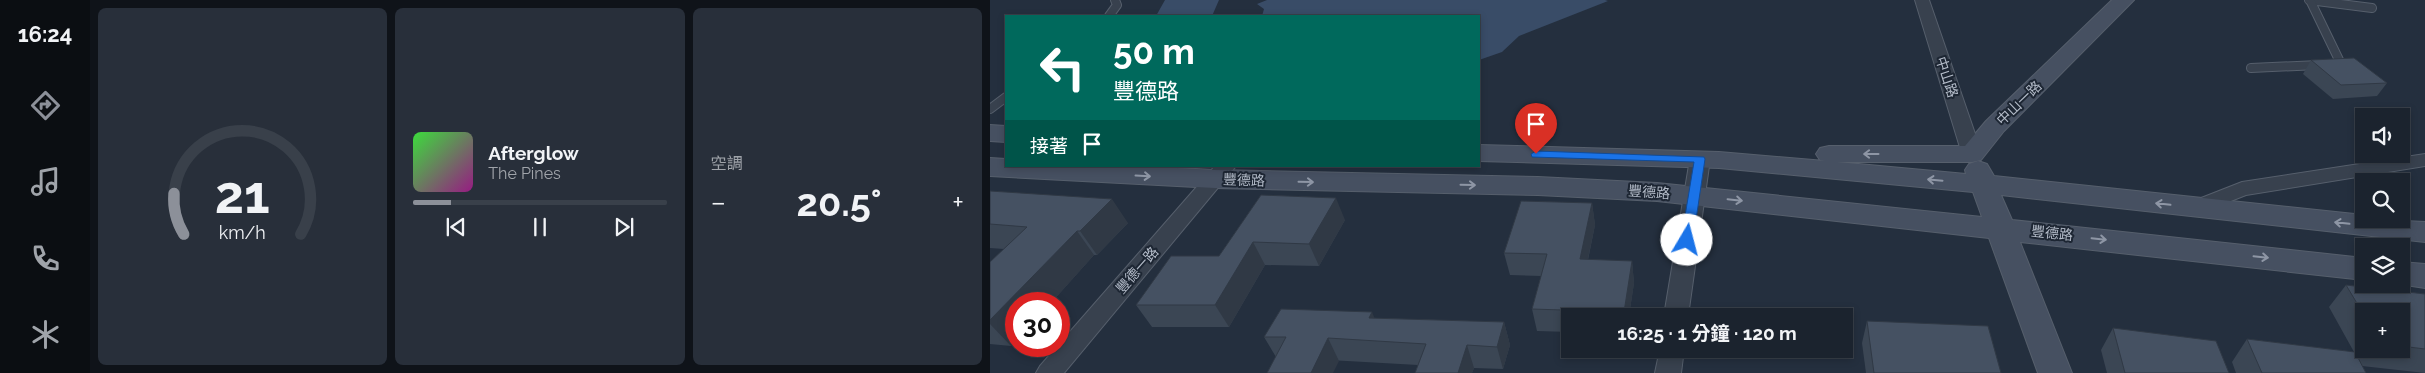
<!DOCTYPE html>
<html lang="zh-TW">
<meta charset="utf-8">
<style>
body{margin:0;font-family:Raleway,"Noto Sans TC",sans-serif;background:#282f3a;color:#f1f3f6;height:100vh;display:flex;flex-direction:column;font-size:19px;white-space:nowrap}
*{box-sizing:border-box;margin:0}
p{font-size:16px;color:#a0a4aa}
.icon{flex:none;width:28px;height:28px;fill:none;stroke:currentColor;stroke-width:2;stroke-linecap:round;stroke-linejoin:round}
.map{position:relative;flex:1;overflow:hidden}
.drawer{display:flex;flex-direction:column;gap:8px;padding:8px;background:#0f1319;width:900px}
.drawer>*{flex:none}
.guide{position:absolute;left:15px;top:15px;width:475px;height:152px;border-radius:0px;box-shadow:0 2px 8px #0003,0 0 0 1px #39404a;background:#00695c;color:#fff;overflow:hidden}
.controls{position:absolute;left:1365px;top:108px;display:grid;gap:10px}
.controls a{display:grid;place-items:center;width:55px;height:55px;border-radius:0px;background:#1b232e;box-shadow:0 2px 8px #0003,0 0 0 1px #39404a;font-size:25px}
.speed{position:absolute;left:15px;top:292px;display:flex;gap:10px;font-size:25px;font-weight:700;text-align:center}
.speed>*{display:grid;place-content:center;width:65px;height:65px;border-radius:50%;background:#1b232e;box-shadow:0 2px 8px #0003,0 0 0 1px #39404a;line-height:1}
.speed .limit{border:8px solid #d22;background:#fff;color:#111}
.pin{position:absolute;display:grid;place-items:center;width:42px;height:42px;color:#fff;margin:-51px -21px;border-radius:50% 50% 50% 0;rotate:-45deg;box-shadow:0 0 5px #0007}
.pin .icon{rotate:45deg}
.me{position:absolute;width:55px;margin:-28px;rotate:8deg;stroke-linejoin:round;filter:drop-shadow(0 0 4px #0008)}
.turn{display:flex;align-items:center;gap:18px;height:105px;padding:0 25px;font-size:22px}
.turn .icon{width:65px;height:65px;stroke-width:2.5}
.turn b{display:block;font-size:35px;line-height:42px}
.then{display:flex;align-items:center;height:48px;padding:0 25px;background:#0003;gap:10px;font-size:19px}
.big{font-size:38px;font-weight:700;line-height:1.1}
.drawer .card{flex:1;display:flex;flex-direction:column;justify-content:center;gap:8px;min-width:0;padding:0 18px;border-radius:8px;background:#282f3a}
.drawer .dial{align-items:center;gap:0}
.dial svg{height:130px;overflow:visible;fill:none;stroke:#39404a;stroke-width:7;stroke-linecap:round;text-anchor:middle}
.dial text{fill:#f1f3f6;stroke:none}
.song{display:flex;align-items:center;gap:15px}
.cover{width:60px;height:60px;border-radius:8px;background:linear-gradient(135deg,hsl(120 70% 55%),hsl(310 70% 35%))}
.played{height:5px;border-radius:2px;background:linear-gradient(90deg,#8c9099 15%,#39404a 15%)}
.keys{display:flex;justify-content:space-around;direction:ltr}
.heat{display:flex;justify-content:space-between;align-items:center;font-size:28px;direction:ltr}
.drawer .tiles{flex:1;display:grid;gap:8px;grid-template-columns:repeat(3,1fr)}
.trip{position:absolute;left:571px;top:308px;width:292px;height:50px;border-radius:0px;background:#1b232e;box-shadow:0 2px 8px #0003,0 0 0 1px #39404a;font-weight:700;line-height:50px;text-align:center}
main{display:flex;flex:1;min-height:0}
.dock{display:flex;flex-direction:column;width:90px;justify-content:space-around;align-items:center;background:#0b0e12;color:#a0a4aa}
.dock .icon{width:35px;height:35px}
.dock .on{color:#8c9099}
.dock b{font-size:22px;color:#f1f3f6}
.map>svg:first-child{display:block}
.water{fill:#394c67}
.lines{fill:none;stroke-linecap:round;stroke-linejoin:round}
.lane-casing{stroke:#565f6c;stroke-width:10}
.street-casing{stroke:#565f6c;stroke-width:2}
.secondary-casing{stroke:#565f6c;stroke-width:2}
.lane{stroke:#38414e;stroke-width:8}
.street{fill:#38414e;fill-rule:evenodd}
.secondary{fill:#465061;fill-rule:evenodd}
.wall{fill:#3b4654;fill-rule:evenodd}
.shaded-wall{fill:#303945}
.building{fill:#455162;stroke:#303945}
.oneway{stroke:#8e96a5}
.route{fill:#1a73e8;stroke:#114b97}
.labels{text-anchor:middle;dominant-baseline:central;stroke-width:4;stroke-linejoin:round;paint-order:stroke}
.street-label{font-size:14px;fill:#b4bcc9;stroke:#1d2633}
</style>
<main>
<nav class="dock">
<b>16:24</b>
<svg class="icon on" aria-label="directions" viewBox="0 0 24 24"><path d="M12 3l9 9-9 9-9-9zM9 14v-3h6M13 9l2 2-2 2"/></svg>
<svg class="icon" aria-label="music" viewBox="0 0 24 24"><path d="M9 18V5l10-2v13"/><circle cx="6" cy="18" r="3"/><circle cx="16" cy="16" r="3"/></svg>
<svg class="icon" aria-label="phone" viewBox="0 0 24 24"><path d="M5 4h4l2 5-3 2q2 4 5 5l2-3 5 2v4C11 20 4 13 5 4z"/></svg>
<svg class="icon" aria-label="climate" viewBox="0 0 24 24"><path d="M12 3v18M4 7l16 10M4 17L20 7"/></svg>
</nav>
<section class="drawer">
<div class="tiles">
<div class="card dial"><svg viewBox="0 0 100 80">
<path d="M14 69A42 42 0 1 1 86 69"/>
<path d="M14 69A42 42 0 0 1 8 44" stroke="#8c9099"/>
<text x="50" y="56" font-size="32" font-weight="700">21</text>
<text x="50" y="72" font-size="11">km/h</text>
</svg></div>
<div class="card">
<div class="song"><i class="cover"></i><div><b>Afterglow</b><p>The Pines</p></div></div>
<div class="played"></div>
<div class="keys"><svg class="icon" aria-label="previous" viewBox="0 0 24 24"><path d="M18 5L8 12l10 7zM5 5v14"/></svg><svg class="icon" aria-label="pause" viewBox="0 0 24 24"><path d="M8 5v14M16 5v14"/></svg><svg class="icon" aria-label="next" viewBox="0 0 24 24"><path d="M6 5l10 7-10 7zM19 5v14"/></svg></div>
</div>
<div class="card"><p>空調</p>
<div class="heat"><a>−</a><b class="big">20.5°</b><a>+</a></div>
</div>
</div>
</section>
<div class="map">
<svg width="1435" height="373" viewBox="0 0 1435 373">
<rect width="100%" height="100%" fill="#242f3e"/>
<g class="water">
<path d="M175,0H229L222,16H166Z"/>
<path d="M277,0H615L618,1L529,36L512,52L489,60V16H272L274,9L267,4Z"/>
</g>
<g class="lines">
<defs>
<g id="lane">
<path d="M1319,0L1382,8"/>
<path d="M119,16L127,5L125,0"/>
<path d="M1261,68L1351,64L1320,0"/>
<path d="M0,109L16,97"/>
</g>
<g id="street">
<path d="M925,0H939L992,154L989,158H975L972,154Z"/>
<path d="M710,153L717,155L720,159L698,316H674L700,159L703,155Z"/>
<path d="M1435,154V166L1256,195L1208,214L1201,212L1198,207L1201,202L1252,182Z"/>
<path d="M225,166H246L74,373H46L50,366Z"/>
<path d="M670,349H694L691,373H665Z"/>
</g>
<g id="secondary">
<path d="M1122,0H1144L1014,131L991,160L982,162H847L976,174L975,170L979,164L988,161L997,164L1004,176L1374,215V219L1435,222V242L1011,195L1022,220L1374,258V280L1030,242L1082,373H1048L999,238L667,201L548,195L225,188L0,176V158L16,159V166H150L225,170L548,177L667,183L992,217L983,192L729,168L489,161V145L729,152L835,161L830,160L826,154L830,148L839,146H975L996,121Z"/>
<path d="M0,125L16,126V142L0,141Z"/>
<path d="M1411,262L1435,264V288L1409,284H1411Z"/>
</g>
</defs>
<use href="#lane" class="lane-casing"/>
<use href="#street" class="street-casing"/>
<use href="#secondary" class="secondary-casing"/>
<use href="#lane" class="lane"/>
<use href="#street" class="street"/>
<use href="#secondary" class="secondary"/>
</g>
<g class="wall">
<path d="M1321,60L1397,83L1387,96L1343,99L1313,74Z"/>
<path d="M0,191L138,223L107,255H104L60,304H26L21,346L0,344V262L14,249L0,248Z"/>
<path d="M271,195L355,220L329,266L275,265L239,327H162L146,305L229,256Z"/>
<path d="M602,203L605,225L598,260L642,261L644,283L639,316H580V332L547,331L542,309L551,276L520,275L514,253Z"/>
<path d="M1356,285L1435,294V373L1372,366L1376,373H1246L1242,362L1257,339L1364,352L1339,307ZM1374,311H1411V349H1374Z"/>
<path d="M385,318L514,322L520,345L513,369L484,368L482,373H425L428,365L286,357L274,337Z"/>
<path d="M877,321L1011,373H876L872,343Z"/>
<path d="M1123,328L1239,373H1117L1111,350Z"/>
</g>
<g class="shaded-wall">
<path d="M346,198L355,220L329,266L319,244Z"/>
<path d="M122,199L138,223L107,255L90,231Z"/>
<path d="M602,203L605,225L593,282L590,259Z"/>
<path d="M87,231L104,255L60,304H26V340L21,346L0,324V320Z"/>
<path d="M263,242L275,265L239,327L225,305Z"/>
<path d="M642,261L644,283L639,316H634V312Z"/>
<path d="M382,312L391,334L379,318Z"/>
<path d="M514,322L520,345L513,369L507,347Z"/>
<path d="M338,338L349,361L343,373H321Z"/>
<path d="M477,345L484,368L482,373H468Z"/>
</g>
<g class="building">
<path d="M1364,58L1397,83L1351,85L1321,60Z"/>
<path d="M0,191L122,199L90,231H87L0,320V262L37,227L0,224Z"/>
<path d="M271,195L346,198L319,244L263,242L225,305H146L181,256H229Z"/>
<path d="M531,201L602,203L590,259L642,261L634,312L542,309L557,254L514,253Z"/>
<path d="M1356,285L1435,294V349L1411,346V311H1374V315Z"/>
<path d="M291,309L382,312L379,318L514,322L507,347L477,345L468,373H425L436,344L338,338L321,373H277L296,337H274Z"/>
<path d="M877,321L998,326L1011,373H884Z"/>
<path d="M1123,328L1226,341L1239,373H1135Z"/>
<path d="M1257,339L1365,352L1376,373H1272Z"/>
</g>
<defs><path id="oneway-shaft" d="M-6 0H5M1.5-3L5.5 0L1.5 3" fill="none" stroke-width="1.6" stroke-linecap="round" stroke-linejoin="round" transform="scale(1.25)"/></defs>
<g class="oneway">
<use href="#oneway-shaft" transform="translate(881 154) rotate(-180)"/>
<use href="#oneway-shaft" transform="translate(153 176) rotate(3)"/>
<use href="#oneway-shaft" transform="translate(945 180) rotate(-175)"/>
<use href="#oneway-shaft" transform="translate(316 182) rotate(1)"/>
<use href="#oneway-shaft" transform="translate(478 185) rotate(1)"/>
<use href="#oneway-shaft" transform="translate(745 200) rotate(6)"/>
<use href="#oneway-shaft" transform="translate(1173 204) rotate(-174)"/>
<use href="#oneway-shaft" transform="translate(1352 223) rotate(-174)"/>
<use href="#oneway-shaft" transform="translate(1109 239) rotate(6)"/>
<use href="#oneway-shaft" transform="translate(1271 257) rotate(6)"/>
</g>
<path class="route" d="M546,151L714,157L715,159L703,240L697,244L691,240L704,162L542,157L541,154Z"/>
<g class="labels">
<g class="street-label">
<text transform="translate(957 77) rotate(72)">中山路</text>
<text transform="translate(1029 103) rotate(-44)">中山一路</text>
<text transform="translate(254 180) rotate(2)">豐德路</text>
<text transform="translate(659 192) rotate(4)">豐德路</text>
<text transform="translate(1062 233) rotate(6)">豐德路</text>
<text transform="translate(147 270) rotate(-49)">豐德一路</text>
</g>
</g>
</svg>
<div class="controls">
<a><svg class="icon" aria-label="sound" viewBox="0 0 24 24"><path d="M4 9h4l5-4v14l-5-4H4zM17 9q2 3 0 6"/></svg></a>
<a><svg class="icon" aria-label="search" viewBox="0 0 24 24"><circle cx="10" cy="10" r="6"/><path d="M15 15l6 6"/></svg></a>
<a><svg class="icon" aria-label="layers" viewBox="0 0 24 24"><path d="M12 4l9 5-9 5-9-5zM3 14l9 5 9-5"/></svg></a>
<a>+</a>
</div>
<div class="speed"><div class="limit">30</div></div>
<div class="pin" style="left:546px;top:154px;background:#d93025"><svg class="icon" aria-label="arrive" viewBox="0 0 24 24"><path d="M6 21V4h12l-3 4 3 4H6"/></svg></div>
<svg class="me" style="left:697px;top:240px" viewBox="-20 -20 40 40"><circle r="19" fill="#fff"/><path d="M0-13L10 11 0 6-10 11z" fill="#1a73e8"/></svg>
<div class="trip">16:25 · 1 分鐘 · 120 m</div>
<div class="guide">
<div class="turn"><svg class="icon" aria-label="left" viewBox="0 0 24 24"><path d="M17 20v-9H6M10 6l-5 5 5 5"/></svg><div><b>50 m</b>豐德路</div></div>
<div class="then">接著<svg class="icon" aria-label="arrive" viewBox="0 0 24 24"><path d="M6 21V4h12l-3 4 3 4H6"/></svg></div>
</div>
</div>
</main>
